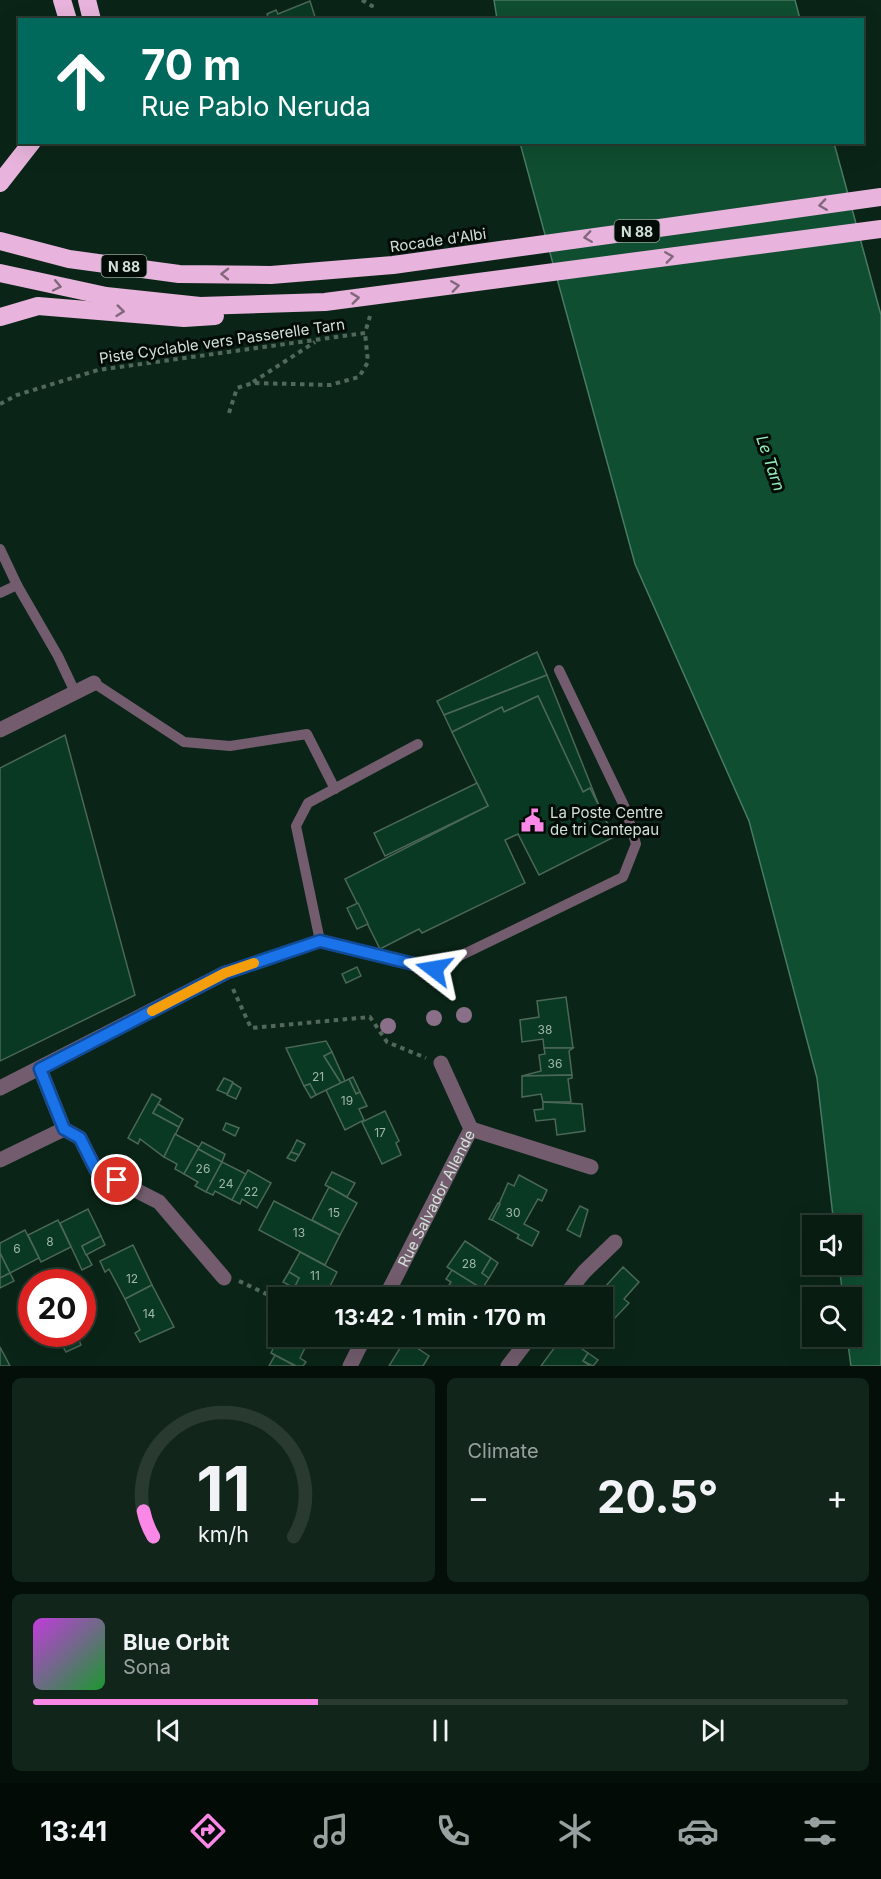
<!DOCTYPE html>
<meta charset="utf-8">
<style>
body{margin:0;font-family:Inter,sans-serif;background:#11251a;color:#f1f3f6;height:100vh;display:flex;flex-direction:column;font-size:22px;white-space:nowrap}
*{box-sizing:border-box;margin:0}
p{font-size:20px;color:#98a19f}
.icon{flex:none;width:33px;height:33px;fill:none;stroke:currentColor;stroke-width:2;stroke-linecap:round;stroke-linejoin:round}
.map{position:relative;height:1366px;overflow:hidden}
.side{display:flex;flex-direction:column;gap:12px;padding:12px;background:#040f09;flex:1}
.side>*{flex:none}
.hud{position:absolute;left:18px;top:18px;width:846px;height:126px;border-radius:0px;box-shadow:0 6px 24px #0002,0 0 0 2px #293a31;background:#00695c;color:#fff;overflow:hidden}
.buttons{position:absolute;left:802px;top:1215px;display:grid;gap:12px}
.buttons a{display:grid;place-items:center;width:60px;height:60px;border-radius:0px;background:#081c11;box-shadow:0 6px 24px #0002,0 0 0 2px #293a31;font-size:30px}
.speed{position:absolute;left:18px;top:1269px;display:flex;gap:12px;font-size:30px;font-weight:700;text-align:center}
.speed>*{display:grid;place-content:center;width:78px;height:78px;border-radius:50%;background:#081c11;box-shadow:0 6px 24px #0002,0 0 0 2px #293a31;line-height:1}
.speed .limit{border:9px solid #d22;background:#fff;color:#111}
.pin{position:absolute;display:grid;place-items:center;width:51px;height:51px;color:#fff;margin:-26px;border:3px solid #fff;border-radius:50%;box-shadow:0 2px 6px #0007}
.me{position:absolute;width:66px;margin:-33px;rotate:284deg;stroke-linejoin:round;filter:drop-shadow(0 0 4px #0008)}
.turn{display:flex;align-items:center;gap:21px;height:126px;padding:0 24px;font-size:27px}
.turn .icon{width:78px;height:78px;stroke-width:2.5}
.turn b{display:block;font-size:42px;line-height:51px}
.big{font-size:45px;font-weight:700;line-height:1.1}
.side .card{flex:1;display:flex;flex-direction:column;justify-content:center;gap:9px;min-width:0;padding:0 21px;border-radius:9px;background:#11251a}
.side .dial{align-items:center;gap:0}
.dial svg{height:156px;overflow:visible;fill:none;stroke:#293a31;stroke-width:7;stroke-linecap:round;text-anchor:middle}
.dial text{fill:#f1f3f6;stroke:none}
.song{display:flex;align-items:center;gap:18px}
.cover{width:72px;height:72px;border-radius:9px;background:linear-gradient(135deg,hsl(290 70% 55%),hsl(130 70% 35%))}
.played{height:6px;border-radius:3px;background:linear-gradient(90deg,#fb87e6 35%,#293a31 35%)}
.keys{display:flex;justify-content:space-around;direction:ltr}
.heat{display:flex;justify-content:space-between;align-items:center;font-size:33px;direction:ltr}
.side .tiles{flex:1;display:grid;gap:12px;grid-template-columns:1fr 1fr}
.card:last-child{grid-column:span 2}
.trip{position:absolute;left:268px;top:1287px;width:345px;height:60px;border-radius:0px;background:#081c11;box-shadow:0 6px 24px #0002,0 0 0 2px #293a31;font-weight:700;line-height:60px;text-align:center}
.dock{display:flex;height:96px;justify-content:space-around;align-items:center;background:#030b07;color:#98a19f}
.dock .icon{width:42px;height:42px}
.dock .selected{color:#fb87e6}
.dock b{font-size:27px;color:#f1f3f6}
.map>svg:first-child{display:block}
.water{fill:#0f4e31;stroke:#4a7a63;stroke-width:1.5}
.building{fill:#0a3923;stroke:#4b6756;stroke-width:1.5}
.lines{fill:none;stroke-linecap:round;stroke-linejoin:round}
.path{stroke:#51685b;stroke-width:4;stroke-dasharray:4.5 4.5;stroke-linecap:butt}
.lane{stroke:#725c6d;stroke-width:10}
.street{stroke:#725c6d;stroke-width:15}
.highway{stroke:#e8b3dc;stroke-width:18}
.tree{fill:#8a6f88}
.oneway{stroke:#81677c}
.route-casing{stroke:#114b97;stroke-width:15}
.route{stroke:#1a73e8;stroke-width:10}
.slow{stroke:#f59e0b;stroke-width:10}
.labels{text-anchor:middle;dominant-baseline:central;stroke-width:6;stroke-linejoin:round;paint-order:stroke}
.number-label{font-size:12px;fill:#a0b7aa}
.shield{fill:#030b06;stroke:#94a198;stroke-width:1.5}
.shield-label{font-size:14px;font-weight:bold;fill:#d2e1d7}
.street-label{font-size:15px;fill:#d2e1d7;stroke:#030b06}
.poi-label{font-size:15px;fill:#d2e1d7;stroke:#030b06;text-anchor:start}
.water-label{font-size:16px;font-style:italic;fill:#96eebb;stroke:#030b06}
</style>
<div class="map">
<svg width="881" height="1366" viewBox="0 0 881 1366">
<rect width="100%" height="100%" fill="#0a2517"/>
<g class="water">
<path d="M494,0H795L800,19H497Z"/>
<path d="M520,143H834L881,315V1366H851L847,1337L852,1336V1298L843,1297L839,1265L852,1264V1226L834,1225L817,1078L749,821L635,564Z"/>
</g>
<g class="building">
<path d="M310,1L316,20H269L267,14L276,10L278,14Z"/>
<path d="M537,652L547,675L444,715L437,701Z"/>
<path d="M547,675L600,808L590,788L583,792L538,696L504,712L502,707L452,732L444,715Z"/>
<path d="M538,696L583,792L590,788L614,837L539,875L518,834L505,840L525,883L422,933L419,929L380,949L345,879L488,806L452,732L502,707L504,712Z"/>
<path d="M65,735L135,995L0,1061V768Z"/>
<path d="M477,783L488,806L385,856L374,833Z"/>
<path d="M358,903L368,924L357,929L347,908Z"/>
<path d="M357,967L361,976L346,983L342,974Z"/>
<path d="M566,997L573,1048H544L543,1039L522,1042L520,1020L539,1017L537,1001Z"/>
<path d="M326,1041L332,1052L324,1056L341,1083L316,1095L310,1084L304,1086L286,1048Z"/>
<path d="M544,1048H573L569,1051L572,1075L522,1076L541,1071L539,1055L545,1054Z"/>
<path d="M332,1052L345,1081L341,1083L324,1056Z"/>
<path d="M572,1075V1078L568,1079L571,1102H543L541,1094L522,1097V1076Z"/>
<path d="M353,1077L360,1092L356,1094L349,1079Z"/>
<path d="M224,1078L233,1082L227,1094L217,1090Z"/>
<path d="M349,1079L356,1094L360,1092L367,1106L359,1109L364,1120L345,1130L326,1090Z"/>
<path d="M233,1083L241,1088L236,1099L227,1095Z"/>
<path d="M310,1084L316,1095L311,1098L304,1086Z"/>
<path d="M152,1094L161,1099L153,1113L179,1127L164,1157L140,1139L138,1144L128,1138Z"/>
<path d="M543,1102L582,1104L585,1131L557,1135L555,1119L536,1121L534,1110L543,1109Z"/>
<path d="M158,1104L183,1119L179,1127L153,1113Z"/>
<path d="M385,1111L399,1141L396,1143L401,1155L382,1164L362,1122Z"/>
<path d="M226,1123L239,1128L235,1136L223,1130Z"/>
<path d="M175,1134L199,1147L184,1174L175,1169L177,1164L164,1157Z"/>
<path d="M297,1140L305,1144L299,1155L291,1152Z"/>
<path d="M202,1142L225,1154L222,1162L198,1149Z"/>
<path d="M198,1149L222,1162L206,1192L195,1186L198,1182L184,1174Z"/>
<path d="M291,1152L299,1155L295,1161L287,1158Z"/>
<path d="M222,1162L246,1174L232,1200L215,1191L213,1195L206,1192Z"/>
<path d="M248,1170L271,1183L257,1208L242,1199L240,1204L232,1200Z"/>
<path d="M332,1172L355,1183L347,1197L325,1185Z"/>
<path d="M519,1175L547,1190L542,1201L538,1199L524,1224L539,1232L532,1246L517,1238L519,1235L492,1220L508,1183L514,1186Z"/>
<path d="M329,1187L357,1203L340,1235L312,1220Z"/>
<path d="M274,1201L340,1235L325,1265L259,1230Z"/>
<path d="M498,1203L500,1204L492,1220L489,1219Z"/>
<path d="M580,1206L588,1210L580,1237L567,1230Z"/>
<path d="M88,1209L101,1236L82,1246L92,1265L82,1270L60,1223Z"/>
<path d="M58,1220L71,1247L41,1262L28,1235Z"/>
<path d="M25,1230L39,1258L10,1273L0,1253V1243Z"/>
<path d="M101,1236L105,1245L86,1255L82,1246Z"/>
<path d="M465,1241L491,1258L482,1273L489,1278L482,1289L447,1267Z"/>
<path d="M133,1245L152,1285L125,1299L109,1269L105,1272L100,1261Z"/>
<path d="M300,1252L337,1272L324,1298H310L294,1288L299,1278L289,1272Z"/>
<path d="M0,1253L10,1273L0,1278Z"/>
<path d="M491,1258L498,1263L489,1278L482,1273Z"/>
<path d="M623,1267L639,1282L624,1299L629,1303L613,1320L603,1311V1298H595Z"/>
<path d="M452,1270L481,1288L475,1298L442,1297L451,1282L446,1279Z"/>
<path d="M289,1272L299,1278L294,1288L283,1282Z"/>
<path d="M10,1273L14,1281L0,1288V1278Z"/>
<path d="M152,1285L174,1327L140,1342L135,1333L140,1330L125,1299Z"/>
<path d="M77,1335L81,1345L66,1352L61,1343Z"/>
<path d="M279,1336H311L300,1358L306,1362L303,1366H296L271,1353Z"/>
<path d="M563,1336L588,1353L583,1361L590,1366H541Z"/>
<path d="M405,1340L429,1356L423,1366H389Z"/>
<path d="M0,1347L10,1366H0Z"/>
<path d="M271,1353L295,1366H269L275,1355Z"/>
<path d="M588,1353L598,1360L593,1366L583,1361Z"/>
</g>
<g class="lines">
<g class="path">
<path d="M362,0L372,6L373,0"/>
<path d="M253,382L315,342"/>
<path d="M0,404L17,395L98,370L365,333L370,316"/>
<path d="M229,413L237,388L253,383L330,385L359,377L368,362L365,333"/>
<path d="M233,989L251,1028L370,1017L387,1042L426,1058"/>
<path d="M239,1281L279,1300"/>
</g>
<g class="lane">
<path d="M0,549L17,585"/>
<path d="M0,593L17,585L58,656L75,692"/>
<path d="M94,683L184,742L230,746L307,734L335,789"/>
<path d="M320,941L296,826L308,803L418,744"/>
<path d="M225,973L320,941L433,969L623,877L636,844L626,810L559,670"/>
</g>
<g class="street">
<path d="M0,730L94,683"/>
<path d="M40,1069L64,1129L80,1138L96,1170L159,1202L224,1278"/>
<path d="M0,1088L225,973"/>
<path d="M471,1129L591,1167"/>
<path d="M0,1160L64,1129"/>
<path id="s1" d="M385,1298L471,1129L441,1063"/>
<path d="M563,1298L584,1272L615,1242"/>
<path d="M350,1366L365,1336"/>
<path d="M508,1366L531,1336"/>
</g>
<g class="highway">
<path d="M62,0L68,20"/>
<path d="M87,0L92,20"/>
<path d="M0,183L32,142"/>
<path d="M0,241L69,259L179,274L271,275L393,265L881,197"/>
<path d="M0,273L106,296L200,306L325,302L881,229"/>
<path d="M0,317L38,306L184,318L215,316"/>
</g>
</g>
<g class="tree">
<circle cx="464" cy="1015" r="8"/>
<circle cx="434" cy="1018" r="8"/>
<circle cx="388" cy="1026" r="8"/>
</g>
<defs><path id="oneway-chevron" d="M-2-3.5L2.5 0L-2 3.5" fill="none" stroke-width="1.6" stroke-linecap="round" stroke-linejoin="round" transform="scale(1.5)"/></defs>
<g class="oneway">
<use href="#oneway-chevron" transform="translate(823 205) rotate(172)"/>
<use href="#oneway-chevron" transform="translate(588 237) rotate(172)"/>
<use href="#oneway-chevron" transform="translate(669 257) rotate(-8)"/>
<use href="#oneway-chevron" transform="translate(225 274) rotate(-179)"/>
<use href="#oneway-chevron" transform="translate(57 286) rotate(12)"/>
<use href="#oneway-chevron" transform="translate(455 286) rotate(-8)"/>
<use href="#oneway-chevron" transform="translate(355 298) rotate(-7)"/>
<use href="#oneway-chevron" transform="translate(120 311) rotate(6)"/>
</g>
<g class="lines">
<defs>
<path id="route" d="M117,1180L96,1170L80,1138L64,1129L40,1069L225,973L320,941L434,969"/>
</defs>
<use href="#route" class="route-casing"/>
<use href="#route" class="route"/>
<path class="slow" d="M152,1011L225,973L254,963"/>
</g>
<defs>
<symbol id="civic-bare" viewBox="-9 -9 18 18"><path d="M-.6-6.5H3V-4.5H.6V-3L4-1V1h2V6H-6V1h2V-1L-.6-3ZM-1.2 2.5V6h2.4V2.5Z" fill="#fb87e6" stroke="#030b06" stroke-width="2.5" paint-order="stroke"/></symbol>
</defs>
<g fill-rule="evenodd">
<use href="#civic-bare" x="516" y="804" width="33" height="33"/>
</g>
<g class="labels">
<g class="number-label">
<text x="545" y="1029">38</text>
<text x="555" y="1063">36</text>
<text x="318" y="1076">21</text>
<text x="347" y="1100">19</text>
<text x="380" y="1132">17</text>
<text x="203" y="1168">26</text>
<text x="226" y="1183">24</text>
<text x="251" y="1191">22</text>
<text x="334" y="1212">15</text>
<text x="513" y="1212">30</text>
<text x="299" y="1232">13</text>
<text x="50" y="1241">8</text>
<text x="17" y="1248">6</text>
<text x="469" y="1263">28</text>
<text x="315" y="1275">11</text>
<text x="132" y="1278">12</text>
<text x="149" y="1313">14</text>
</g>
<g class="shield">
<rect x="614.5" y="220" width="45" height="22" rx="4.5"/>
<rect x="101.5" y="255" width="45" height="22" rx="4.5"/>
</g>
<g class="shield-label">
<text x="637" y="231">N 88</text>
<text x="124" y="266">N 88</text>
</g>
<g class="street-label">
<text transform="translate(438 240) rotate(-8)">Rocade d'Albi</text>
<text transform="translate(222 341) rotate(-8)">Piste Cyclable vers Passerelle Tarn</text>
<text stroke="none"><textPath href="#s1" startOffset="112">Rue Salvador Allende</textPath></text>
</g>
<g class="poi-label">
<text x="550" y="812">La Poste Centre<tspan x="550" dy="17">de tri Cantepau</tspan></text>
</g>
<g class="water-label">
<text transform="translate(771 463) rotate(71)">Le Tarn</text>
</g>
</g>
</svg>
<div class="buttons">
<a><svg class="icon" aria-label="sound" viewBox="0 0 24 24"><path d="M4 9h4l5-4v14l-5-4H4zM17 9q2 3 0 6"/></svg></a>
<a><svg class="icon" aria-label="search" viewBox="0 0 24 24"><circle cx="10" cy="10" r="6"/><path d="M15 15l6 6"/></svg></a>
</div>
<div class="speed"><div class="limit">20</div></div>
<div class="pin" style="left:117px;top:1180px;background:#d93025"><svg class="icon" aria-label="arrive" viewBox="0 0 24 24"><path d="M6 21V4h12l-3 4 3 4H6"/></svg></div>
<svg class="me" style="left:434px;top:969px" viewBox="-20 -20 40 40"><path d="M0-17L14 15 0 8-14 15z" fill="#1a73e8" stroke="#fff" stroke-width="4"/></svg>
<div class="trip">13:42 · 1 min · 170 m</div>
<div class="hud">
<div class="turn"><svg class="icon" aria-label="ahead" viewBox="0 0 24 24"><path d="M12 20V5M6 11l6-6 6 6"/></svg><div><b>70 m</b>Rue Pablo Neruda</div></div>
</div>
</div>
<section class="side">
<div class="tiles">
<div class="card dial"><svg viewBox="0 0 100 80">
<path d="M14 69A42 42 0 1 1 86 69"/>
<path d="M14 69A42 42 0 0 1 9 56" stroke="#fb87e6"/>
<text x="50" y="56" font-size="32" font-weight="700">11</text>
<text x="50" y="72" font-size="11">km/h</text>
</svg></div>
<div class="card"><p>Climate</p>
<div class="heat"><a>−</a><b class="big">20.5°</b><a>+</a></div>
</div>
<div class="card">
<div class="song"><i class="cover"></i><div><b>Blue Orbit</b><p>Sona</p></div></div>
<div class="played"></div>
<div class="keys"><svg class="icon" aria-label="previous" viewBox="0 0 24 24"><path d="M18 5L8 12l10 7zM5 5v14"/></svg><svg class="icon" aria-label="pause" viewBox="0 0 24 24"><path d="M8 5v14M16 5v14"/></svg><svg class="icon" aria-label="next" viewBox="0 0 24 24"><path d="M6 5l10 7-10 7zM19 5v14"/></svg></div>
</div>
</div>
</section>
<nav class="dock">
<b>13:41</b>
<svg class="icon selected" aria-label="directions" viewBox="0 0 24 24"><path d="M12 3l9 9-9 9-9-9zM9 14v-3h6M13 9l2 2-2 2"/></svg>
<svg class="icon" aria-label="music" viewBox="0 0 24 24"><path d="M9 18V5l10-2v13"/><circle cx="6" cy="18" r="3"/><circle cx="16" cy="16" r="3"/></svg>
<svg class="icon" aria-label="phone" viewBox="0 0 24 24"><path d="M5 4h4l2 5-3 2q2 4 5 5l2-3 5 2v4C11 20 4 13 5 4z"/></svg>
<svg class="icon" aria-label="climate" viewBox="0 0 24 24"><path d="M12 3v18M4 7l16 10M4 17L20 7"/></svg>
<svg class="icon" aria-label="car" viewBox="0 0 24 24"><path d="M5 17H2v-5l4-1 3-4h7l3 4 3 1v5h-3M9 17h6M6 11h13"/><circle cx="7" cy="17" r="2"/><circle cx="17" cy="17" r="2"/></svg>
<svg class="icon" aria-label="filters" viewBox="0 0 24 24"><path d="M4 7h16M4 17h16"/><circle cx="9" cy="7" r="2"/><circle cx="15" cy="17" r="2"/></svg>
</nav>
